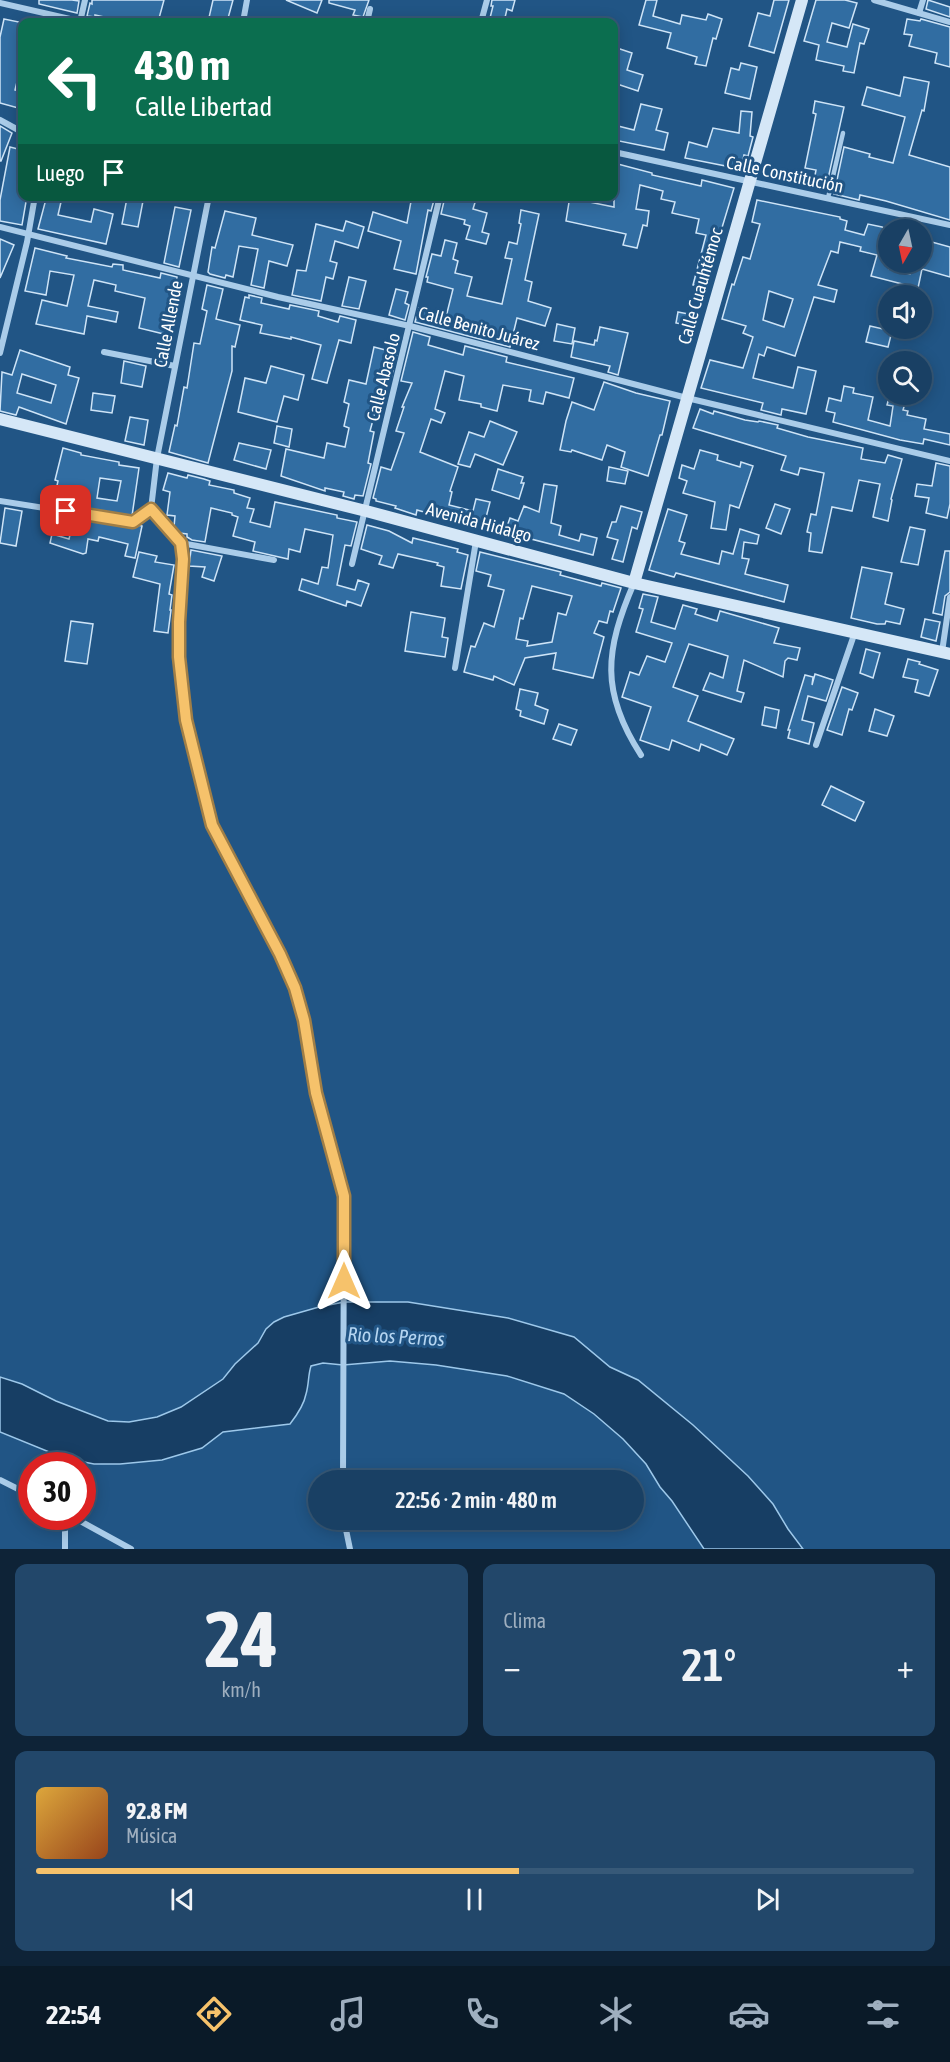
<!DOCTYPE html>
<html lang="es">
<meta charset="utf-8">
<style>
body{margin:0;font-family:"Asap Condensed",sans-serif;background:#22476a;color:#f1f3f6;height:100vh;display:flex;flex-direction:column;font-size:22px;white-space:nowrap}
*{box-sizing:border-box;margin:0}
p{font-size:20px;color:#9fafbf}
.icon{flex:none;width:33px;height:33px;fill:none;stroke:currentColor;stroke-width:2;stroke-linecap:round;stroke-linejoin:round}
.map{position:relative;height:1549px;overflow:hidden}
.sheet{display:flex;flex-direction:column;gap:15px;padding:15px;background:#0e2337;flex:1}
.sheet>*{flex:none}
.top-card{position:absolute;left:18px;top:18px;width:600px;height:183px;border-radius:12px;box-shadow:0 3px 15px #0003,0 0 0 2px #375978;background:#0b6e4f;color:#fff;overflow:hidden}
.needle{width:39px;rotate:189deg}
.fabs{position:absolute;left:878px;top:219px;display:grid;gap:12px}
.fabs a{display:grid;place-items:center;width:54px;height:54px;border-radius:50%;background:#194064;box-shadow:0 3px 15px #0003,0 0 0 2px #375978;font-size:30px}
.speed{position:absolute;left:18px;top:1452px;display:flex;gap:12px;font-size:30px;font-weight:700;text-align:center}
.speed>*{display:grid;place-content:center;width:78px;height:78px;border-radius:50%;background:#194064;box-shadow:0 3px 15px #0003,0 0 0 2px #375978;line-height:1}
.speed .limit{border:9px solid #d22;background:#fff;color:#111}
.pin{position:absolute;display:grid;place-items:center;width:51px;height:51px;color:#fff;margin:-26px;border-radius:12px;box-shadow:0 3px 9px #0006}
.me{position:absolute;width:66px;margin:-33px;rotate:0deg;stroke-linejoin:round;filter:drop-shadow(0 0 4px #0008)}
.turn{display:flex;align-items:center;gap:21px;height:126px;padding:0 18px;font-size:27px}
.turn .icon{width:78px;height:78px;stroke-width:2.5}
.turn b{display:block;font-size:42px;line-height:51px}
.then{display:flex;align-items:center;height:57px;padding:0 18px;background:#0003;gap:12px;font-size:22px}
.big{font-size:45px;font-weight:600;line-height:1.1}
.sheet .tile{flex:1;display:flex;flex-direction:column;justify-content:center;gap:9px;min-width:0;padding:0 21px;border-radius:12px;background:#22476a}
.sheet .dial{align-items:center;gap:0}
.dial b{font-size:78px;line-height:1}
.song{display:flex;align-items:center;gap:18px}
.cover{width:72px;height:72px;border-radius:9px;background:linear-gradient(135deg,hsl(40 70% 55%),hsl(20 70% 35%))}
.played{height:6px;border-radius:3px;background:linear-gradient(90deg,#f6c26b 55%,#375978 55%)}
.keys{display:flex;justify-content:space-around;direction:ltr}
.heat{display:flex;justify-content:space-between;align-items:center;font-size:33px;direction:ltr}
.sheet .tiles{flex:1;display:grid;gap:15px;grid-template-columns:1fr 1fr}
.tile:last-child{grid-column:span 2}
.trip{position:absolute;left:308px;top:1470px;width:336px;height:60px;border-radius:30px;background:#194064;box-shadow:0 3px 15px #0003,0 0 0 2px #375978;font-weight:600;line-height:60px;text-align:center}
.tabs{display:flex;height:96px;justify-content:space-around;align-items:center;background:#0a1a28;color:#9fafbf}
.tabs .icon{width:42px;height:42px}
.tabs .active{color:#f6c26b}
.tabs b{font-size:27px;color:#f1f3f6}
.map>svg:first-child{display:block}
.water{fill:#173e64;stroke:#9dc8ea;stroke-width:1.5}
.building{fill:#316da2;stroke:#cee4f7;stroke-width:1.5;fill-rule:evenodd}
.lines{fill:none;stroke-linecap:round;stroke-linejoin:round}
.lane{stroke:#aacce9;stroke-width:4.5}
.street{stroke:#aacce9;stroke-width:6}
.secondary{stroke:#d5e7f7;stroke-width:12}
.route-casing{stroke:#a07e46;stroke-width:15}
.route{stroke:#f6c26b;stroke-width:10}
.labels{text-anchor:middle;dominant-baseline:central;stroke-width:6;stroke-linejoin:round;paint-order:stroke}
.street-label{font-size:18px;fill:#fff;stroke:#215585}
.water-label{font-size:20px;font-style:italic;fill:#b5d5f1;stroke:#215585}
</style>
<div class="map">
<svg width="950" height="1549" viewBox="0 0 950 1549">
<rect width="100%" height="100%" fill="#215585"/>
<path class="water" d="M344,1302H408L508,1318L574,1337L610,1367L638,1380L693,1425L748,1476L773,1504L788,1529L803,1549H704L672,1501L660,1487L646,1464L623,1439L594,1414L564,1394L507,1376L436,1365L390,1361L343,1365L323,1363L311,1366C308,1375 309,1384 306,1394C304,1405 297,1415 290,1424L223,1432L202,1448L162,1460L120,1464H94L64,1458L0,1432V1377L22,1384L56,1401L108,1421L129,1422L157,1417L181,1407L223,1379L235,1364L258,1343L266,1329L274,1322L284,1317L319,1307Z"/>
<g class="building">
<path d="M39,0H72L79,1L77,13L39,4Z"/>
<path d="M92,0H164L158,22H126L95,15V17L87,16L90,3L92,4Z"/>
<path d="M213,0H233L227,22H208Z"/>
<path d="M286,0H322L317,13Z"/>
<path d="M329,0H369L363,17L353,15L355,10L329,3Z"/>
<path d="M492,0H515L512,11L507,9L504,22H489L493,6H491Z"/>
<path d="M646,0H657L653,16L680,24L682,15L706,20L708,14L722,19L716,39L713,38L706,66L695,64L697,57L667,48L671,33L639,25Z"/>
<path d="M774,0H789L774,53L749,46L758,13L770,16Z"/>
<path d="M816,0H845L857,3L849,28L832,23L827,42L847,47L853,24L869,29L864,44L860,43L854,73L843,71L844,66L816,60L819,45L804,41Z"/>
<path d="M928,0L950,7V17L926,9Z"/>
<path d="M4,19L19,22V27L22,28V62L15,90L22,92V109L0,103V37Z"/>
<path d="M907,19L920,21L921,19L950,27V67L935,63L937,53L909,46L912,35L904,34Z"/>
<path d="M614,47L632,53L627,70L643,75L638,91L614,83Z"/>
<path d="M741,63L757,67L750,99L725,93L731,68L739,70Z"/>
<path d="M904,77L929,82L924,111L922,110L909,155L950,167V220L886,201L860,195L859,200L834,194L844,147L870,154L869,157L893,163L905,117L862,105L867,87L900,96Z"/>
<path d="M815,101L844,107L826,188L813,186L816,170L805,168L816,114L813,113Z"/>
<path d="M641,104L662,109L656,130L668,133L664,150L614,140V125L634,130Z"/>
<path d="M741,111L752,112L750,136L753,137L748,156L744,155L741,169L685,158L689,142L707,147L713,128L739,133Z"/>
<path d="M0,126L12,133L1,161H0Z"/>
<path d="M10,147L22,150V196H27L22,225L0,221V200Z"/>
<path d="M614,163L652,173V175L701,186L702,180L734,188L704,287L693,285L706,235L696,233L699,219L672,213L675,202L661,199L663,191L640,185L636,209L649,211L647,226L643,225L637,248L623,245L626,234L566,221L570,196H590L589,202L614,207Z"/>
<path d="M412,196L434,200L431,211L428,210L416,274L394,269L401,241L368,231L373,212L407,223Z"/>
<path d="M463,196H477L473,209L487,213L482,232L489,234L486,244L466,239L470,226L464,224L465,220L441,214L444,201L447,202L448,198L462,202Z"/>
<path d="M127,198L143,201L138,227L122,224Z"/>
<path d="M46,199L61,202L58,215L91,222L94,209L113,214L106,244L38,229Z"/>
<path d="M757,200L840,217V219L847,221L845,230L864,235L868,224L882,227L888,230V262H891L889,269L910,274L914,262H921V239L950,247V277L922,269L918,288L871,276L877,255L860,251L861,247L840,242L838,253L831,251L818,285L837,290L834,302L814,297L795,356L767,347L764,356L759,354L753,378L793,388L798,367L816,371L806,414L782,409L781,415L761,410L763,403L701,388L710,360L743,368L753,337L743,333L746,326L722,319L732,284L734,285L743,257L750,259L760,224L752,222ZM769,291L793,299L784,327L763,320Z"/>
<path d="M175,207L191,210L179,267L164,263Z"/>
<path d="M521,210L539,214L525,280L532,282L528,301L551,308L545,326L517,318L510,347L415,322L419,308L446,317L453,289L427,282L428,277H426L432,254L441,256L445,240L457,243L453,259L458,261L455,273L472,277L467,296L502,304L512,259L505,258L509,242L517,244L521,224L519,223Z"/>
<path d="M225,211L256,218L252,235L293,245L287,266L269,261L264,288L251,285L258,249L239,246L233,277L226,275L225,278L210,274L208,272L212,247L215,248Z"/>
<path d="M346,221L364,227L358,248L335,241L330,261L337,263L333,279L326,277L321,301L292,295L297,270L306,271L316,224L343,231Z"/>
<path d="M0,239L14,245L0,278Z"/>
<path d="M35,248L67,256L66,258L97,264L112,267L113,264L123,265V270L160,278L161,273L177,277L168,335L139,328L145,298L115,291L116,285L94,280L88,306L118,312L116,322L87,316L84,334L36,324L42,300L67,306L74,275L50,271L46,295L25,291Z"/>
<path d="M349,277L366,281L359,309L342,306Z"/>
<path d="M207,285L223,289L216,319L240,325L235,347L232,346V371L208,463L169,452L175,425L177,426L184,387L187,388L194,343L200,344L207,311L202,309Z"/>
<path d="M396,289L408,292L405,303L409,305L405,320L389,315Z"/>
<path d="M249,295L262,298L261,303L289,309L290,305L319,311L318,316L338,322L340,316L356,320L351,343L339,340L327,383L312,379L321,345L291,337V339L260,333L262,325L240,320L245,297L249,298Z"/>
<path d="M678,312L694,315L692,326L676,323Z"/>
<path d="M557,324L575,328L572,344L554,341Z"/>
<path d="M870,326L892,331L888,347L866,342Z"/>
<path d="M600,327L628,333L618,375L608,372L610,366L571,357L574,341L594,345L595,340L597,341Z"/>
<path d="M413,332L430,337L428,345L463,355L465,346L507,357L506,362L574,378L569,398L546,392L543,404L529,401L531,390L503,385L497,411L481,407V404L459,400L464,376L445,371L435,409L445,413L441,423L431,419L420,452L458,467L450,491L452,492L449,505L473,511L476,499L490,502L483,529L417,510L416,515L395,508L396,506L376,501V499L373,498L381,467L391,470L404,433L396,431L404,407H402L412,383L401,381Z"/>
<path d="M374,347L397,353L391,379L386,378L379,410L376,409L370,431L374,432L368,463L371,464L363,496L355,495L354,499L343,496L344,492L325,488V491L281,476L286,449L324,458L327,443L345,447L349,428L344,426L349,404L344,402L349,380L366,384Z"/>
<path d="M20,350L70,367L68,375L79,378L66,424L19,407L16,415L0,411L2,372L12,375ZM22,374L56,385L51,403L17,393Z"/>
<path d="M124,361L146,366L142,387L121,383Z"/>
<path d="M271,366L304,375L298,400L284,396L277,422L238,412L245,378L266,383Z"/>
<path d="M604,382L636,393L670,401L662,435H660L648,476L621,467L625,452L607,445L602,460L572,450L571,452L560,450L566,421L572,402L594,410Z"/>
<path d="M844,386L854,388L853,393L873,397L868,420L890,426L893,406L887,405L890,394H908L903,410L908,411L907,415L926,419L924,429L950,434V445L924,439L923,444L900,440L833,422L835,413L826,411L829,398L841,401Z"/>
<path d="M93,393L115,396L112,413L91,410Z"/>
<path d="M700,409L713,414L714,411L745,420L758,422L759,421L778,425L777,428L808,437L863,448L861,459L885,463L888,455L902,459L891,499L892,500L888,521L873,517L880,484L859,480L852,511L832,507L822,553L809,551L811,533L807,532L811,514L816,515L824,473L800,468L798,475L781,470L786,456L693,428Z"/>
<path d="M130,417L148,420L144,445L125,441Z"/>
<path d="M490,421L517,432L503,465L475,454L470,467L458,464L469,432L484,437Z"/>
<path d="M277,426L292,429L289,447L274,443Z"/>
<path d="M239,443L271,450L266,469L234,460Z"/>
<path d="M63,448L81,453V455L119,462V465L139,468L132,516L53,504L58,481L55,480ZM100,478L121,481L117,501L97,498Z"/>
<path d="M700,450L718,455L717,460L740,467L741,462L753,466L739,508L730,505L726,530L711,528L715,502L683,493L687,481L679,478L682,465L694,469Z"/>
<path d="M936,463L950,466V504L947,518L926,513L929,498L915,496L917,484L932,486Z"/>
<path d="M609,467L628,471L625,484L607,481Z"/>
<path d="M498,469L523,477L521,483H524L519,499L492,490Z"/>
<path d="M168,473L187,478L188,475L204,479L210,481L209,485L234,490V493L250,498L247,508L254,509L250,522L270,527L275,502L337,515V518L357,522L351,546L345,545L337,585L355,590L358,580L369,584L361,606L347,601L346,606L299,590L302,579L318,584L322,567L328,568L333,535L305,529L300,552L289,549L288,559L253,551L255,542L233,536L238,517L232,515V513L211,508L205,542L192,540L187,537V534L179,533L174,527L175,516L167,515L170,492L163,490Z"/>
<path d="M544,484L557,486L551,523L561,526L559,535L579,541L581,534L597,538L593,555L527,538L526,540L505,532L510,518L518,521L524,506L539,512Z"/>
<path d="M775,504L790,509L781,534L766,528Z"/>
<path d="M621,506L642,512L637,529L632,527L623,562L612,559L618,540L607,537L612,522H616Z"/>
<path d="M5,508L22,511L16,546L0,543Z"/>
<path d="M668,509L687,515L679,541L685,543L681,554L719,564L722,551L733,554L740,529L759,535L757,544L744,542L742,558L749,559L745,574L788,585L784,602L676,573L674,577L649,570Z"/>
<path d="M74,518L132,528L138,525L142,526L135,558L125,556L128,544L99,537L98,541L88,539L86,553L83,554L50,543L52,534L69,539Z"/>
<path d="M367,525L389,531L412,543L413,538L458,549L457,552L468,555L461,589L441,586L444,567L437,565L438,563L398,554L393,568L379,564L382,556L361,549Z"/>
<path d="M910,527L925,530L918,565L901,562Z"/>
<path d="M191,550L222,556L214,581L202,577L205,567L189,566Z"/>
<path d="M945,551H950V592L945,596L942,615L933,613Z"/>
<path d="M139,552L157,556L155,562L174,565L169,594L172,595L170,610H171L168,633L154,631L160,584L133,577Z"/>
<path d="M480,552L561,572L560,575L601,586L602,583L621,588L613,612L610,611L607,623L599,621L594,633L604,637L593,678L553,669L556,653L525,658L514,685L494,676L493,680L464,672L471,646L475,647L484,623L494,627L504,590L488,586L491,575L476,571ZM532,586L572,596L566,615L558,613L552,642L527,646L528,641L516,639L520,618L523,619Z"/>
<path d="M862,567L892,573L885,604L904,609L900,624L886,621L885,624H877L851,618Z"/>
<path d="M643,594L658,597L651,622L675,629L683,605L697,609L695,614L717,621L720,611L779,628L774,643L800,648L797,660L788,658L785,661L783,677L744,660L737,691L744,693L741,702L703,690L710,673L723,678L728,656L689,644L673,687L698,696L688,721L734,739L727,755L701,744L699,751L672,740L669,750L640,740L651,707L622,697L630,672L639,675L647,656L665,662L672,643L636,632L643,609L639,608Z"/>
<path d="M411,612L445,618L442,637L448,638L445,657L405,651Z"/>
<path d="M925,619L940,622L936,641L921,637Z"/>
<path d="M71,621L93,624L87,664L65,661Z"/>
<path d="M866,649L880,653L873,678L860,673Z"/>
<path d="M908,659L920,662L919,664L938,670L929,696L915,692L918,680L903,677Z"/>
<path d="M815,674L833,680L826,701L808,696L802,720L814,723L809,744L788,738L790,730H788L805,675L813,677L812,685Z"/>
<path d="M842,687L858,693L852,710L849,709L842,735L827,730Z"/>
<path d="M520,689L538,693L535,705L548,710L544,724L520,716L521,711L516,709Z"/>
<path d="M765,707L779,710L776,728L762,725Z"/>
<path d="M875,709L894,716L887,736L869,731Z"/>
<path d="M559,724L577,730L571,745L553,739Z"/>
<path d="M831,786L864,802L855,821L822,805Z"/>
</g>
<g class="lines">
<path class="lane" d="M828,198L843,133"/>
<g class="street">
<path d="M874,0L950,22"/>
<path d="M0,3L83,22"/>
<path d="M919,13L923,0"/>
<path d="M80,22L85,0"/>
<path d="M243,22L247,0"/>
<path d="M367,22L370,9"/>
<path d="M481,22L487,0"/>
<path d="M0,120L22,132"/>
<path d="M614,152L950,225"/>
<path d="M0,227L278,297L410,326L687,398L950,461"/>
<path d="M104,352L175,366"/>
<path d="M0,353L27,242L35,196"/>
<path d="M0,501L133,522L151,509L157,458L209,196"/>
<path d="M151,509L181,543L183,559L179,622V657L186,720L212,825L280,954L295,988L304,1020L316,1093L344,1196L343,1480"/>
<path d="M181,543L274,560"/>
<path d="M352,564L440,196"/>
<path d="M634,583C605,650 600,692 641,755"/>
<path d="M942,652L950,597"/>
<path d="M455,668L476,541"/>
<path d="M816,745L855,632"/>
<path d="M0,1480L32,1496"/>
<path d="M71,1516L131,1549"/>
<path d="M344,1520L350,1549"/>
<path d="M65,1549V1516"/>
</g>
<g class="secondary">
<path d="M0,419L366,511L634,583L950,654"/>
<path d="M634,583L802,0"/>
</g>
</g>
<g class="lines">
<defs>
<path id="route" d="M66,511L133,522L151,509L181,543L183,559L179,622V657L186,720L212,825L280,954L295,988L304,1020L316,1093L344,1196V1281"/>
</defs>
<use href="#route" class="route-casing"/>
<use href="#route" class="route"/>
</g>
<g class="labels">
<g class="street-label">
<text transform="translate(785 174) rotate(12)">Calle Constitución</text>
<text transform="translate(700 286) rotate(-74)">Calle Cuauhtémoc</text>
<text transform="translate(168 324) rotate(-79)">Calle Allende</text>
<text transform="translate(479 328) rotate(15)">Calle Benito Juárez</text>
<text transform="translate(383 377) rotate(-76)">Calle Abasolo</text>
<text transform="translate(479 522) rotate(15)">Avenida Hidalgo</text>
</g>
<g class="water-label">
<text transform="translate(396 1336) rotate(3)">Rio los Perros</text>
</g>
</g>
</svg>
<div class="fabs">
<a><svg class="needle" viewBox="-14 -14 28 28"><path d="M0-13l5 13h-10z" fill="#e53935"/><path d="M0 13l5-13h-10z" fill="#9fafbf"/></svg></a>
<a><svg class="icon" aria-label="sound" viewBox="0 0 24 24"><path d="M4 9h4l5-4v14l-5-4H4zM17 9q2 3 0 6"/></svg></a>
<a><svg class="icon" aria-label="search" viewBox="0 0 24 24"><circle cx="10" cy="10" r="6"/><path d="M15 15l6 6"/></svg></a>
</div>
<div class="speed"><div class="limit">30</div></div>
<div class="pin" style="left:66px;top:511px;background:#d93025"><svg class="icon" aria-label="arrive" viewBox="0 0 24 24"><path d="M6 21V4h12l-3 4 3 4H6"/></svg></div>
<svg class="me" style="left:344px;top:1281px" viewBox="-20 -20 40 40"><path d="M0-17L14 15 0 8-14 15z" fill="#f6c26b" stroke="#fff" stroke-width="4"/></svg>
<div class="trip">22:56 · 2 min · 480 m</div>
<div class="top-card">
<div class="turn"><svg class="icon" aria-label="left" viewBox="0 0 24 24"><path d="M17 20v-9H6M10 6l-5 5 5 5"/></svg><div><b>430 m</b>Calle Libertad</div></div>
<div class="then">Luego<svg class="icon" aria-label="arrive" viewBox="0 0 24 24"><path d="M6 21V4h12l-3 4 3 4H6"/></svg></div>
</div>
</div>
<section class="sheet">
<div class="tiles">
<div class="tile dial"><b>24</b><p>km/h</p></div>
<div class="tile"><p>Clima</p>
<div class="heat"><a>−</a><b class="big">21°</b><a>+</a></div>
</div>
<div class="tile">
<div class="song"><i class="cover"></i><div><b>92.8 FM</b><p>Música</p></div></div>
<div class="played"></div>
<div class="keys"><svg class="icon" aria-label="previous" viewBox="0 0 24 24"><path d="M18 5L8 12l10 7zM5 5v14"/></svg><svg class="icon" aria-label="pause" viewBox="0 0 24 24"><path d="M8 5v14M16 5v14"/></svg><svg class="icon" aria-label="next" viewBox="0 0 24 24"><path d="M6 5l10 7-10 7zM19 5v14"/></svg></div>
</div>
</div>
</section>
<nav class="tabs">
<b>22:54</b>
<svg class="icon active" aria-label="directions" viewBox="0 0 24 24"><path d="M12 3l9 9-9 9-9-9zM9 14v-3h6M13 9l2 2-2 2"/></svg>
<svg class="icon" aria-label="music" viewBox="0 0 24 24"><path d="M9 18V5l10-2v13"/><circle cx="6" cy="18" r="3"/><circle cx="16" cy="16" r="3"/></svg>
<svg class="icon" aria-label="phone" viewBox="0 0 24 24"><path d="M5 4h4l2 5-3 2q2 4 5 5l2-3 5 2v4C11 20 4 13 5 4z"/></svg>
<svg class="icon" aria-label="climate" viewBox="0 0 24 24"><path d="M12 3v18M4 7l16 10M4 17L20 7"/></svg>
<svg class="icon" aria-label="car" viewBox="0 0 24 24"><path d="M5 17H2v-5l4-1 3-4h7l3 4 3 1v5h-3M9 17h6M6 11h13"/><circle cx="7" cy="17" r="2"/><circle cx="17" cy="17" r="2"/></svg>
<svg class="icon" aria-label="filters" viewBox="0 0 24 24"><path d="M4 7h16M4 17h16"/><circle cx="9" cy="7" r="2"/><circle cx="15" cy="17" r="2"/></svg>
</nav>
